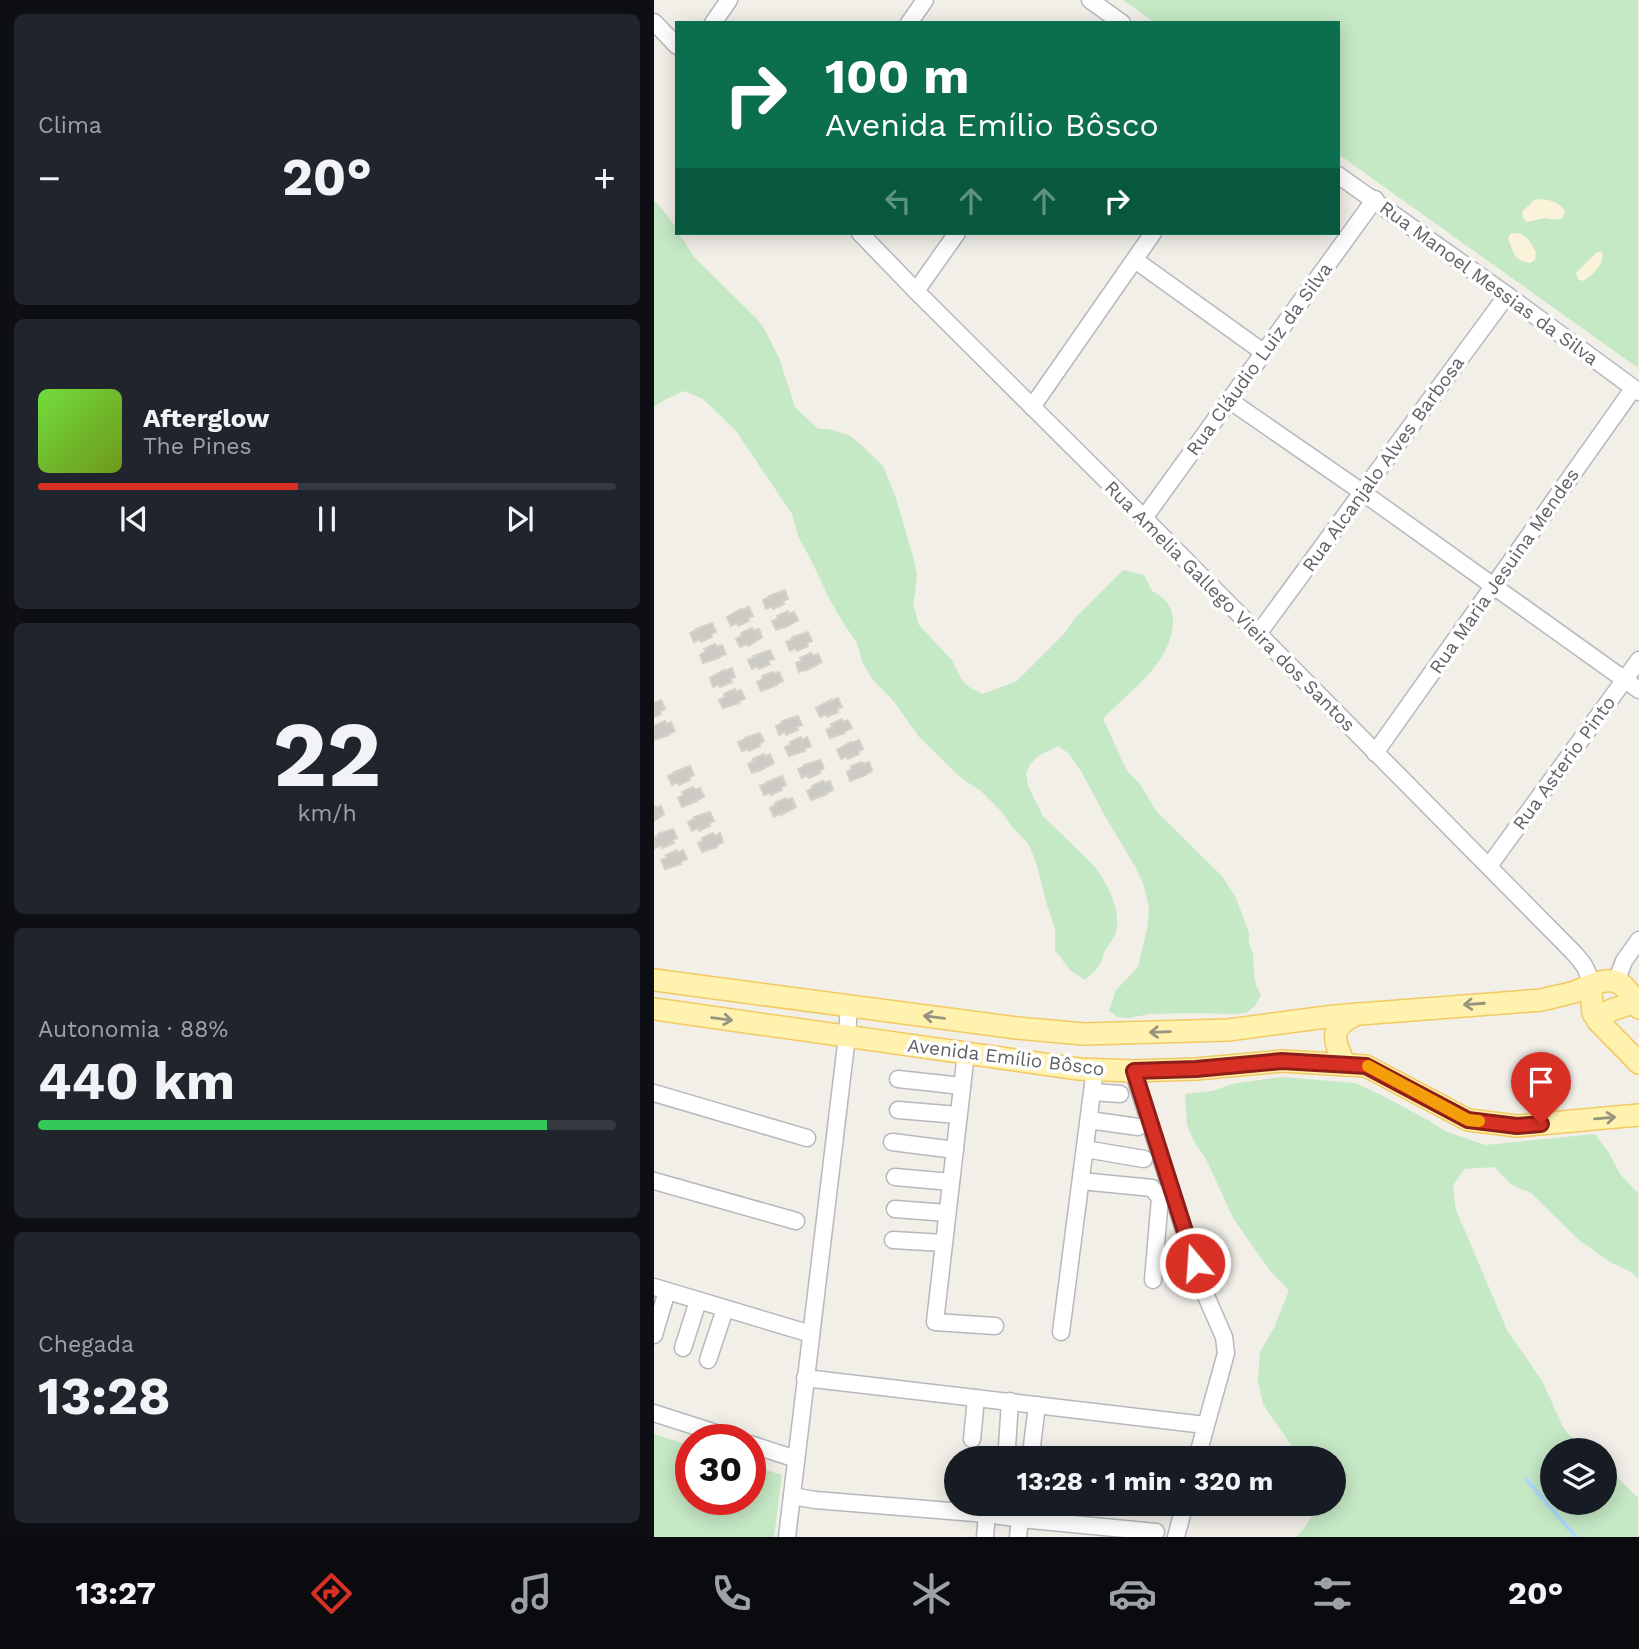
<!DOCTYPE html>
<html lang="pt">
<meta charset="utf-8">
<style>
body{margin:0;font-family:"Work Sans",sans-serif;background:#20242c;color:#f1f3f6;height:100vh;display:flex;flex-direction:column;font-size:26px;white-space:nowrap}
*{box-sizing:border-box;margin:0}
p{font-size:23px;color:#9ea1a6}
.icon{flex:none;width:38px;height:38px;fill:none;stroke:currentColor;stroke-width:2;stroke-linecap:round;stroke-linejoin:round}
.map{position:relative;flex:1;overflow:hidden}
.drawer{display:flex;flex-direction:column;gap:14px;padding:14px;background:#0d0f14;width:654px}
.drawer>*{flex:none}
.hud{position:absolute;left:21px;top:21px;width:665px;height:214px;border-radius:0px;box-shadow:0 4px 18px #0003;background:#0b6e4f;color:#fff;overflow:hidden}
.buttons{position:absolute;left:886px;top:1438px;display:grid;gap:14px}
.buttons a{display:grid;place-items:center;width:77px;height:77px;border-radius:50%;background:#171b24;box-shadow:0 4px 18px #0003;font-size:35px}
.speed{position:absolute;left:21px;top:1424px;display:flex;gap:14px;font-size:35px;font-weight:700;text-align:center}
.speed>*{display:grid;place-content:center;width:91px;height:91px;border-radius:50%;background:#171b24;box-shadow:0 4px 18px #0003;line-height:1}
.speed .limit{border:10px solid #d22;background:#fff;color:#111}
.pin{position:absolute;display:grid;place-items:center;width:60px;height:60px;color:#fff;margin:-72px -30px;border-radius:50% 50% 50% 0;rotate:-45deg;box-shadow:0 0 7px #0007}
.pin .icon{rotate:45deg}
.me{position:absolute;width:77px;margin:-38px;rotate:342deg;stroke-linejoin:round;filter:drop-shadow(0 0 5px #0008)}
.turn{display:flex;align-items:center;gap:24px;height:147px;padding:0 35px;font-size:32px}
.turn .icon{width:91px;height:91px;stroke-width:2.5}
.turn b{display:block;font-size:49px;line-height:60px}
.lanes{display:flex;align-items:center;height:66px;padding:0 35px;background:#0003;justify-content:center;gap:35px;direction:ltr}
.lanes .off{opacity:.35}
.big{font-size:52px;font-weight:700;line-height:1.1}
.drawer .card{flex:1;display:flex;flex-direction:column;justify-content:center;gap:10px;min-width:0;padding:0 24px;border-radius:10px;background:#20242c}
.drawer .dial{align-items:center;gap:0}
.dial b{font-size:91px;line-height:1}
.song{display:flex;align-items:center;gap:21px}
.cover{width:84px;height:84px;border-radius:10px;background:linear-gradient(135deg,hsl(100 70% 55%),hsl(80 70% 35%))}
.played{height:7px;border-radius:4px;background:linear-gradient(90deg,#d93025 45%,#363941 45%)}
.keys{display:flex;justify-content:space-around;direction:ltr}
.heat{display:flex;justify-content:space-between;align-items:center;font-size:38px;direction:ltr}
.charge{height:10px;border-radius:5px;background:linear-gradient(90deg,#34c759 88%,#363941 0)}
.trip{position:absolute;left:290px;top:1446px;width:402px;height:70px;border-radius:35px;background:#171b24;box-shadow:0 4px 18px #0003;font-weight:700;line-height:70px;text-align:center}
.menu{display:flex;height:112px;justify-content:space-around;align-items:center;background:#090b0e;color:#9ea1a6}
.menu .icon{width:49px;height:49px}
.menu .current{color:#d93025}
.menu b{font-size:32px;color:#f1f3f6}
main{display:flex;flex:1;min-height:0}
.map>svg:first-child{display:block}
.green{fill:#c5e8c5}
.sand{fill:#fbf3d9}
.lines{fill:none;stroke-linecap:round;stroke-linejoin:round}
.stream{stroke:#aadaff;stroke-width:3.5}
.building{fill:#cccac5;stroke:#d6d1c6;stroke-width:2}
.minor-casing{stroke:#b5b8bc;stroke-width:19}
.major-casing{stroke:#f2c960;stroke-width:24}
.minor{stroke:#fff;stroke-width:16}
.major{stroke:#fff2af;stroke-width:21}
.oneway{stroke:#979581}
.route-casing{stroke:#8d1f18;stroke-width:18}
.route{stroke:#d93025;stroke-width:12}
.slow{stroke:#f59e0b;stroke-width:12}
.labels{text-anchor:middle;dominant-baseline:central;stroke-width:7;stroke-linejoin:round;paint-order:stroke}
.street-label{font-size:19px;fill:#5f6368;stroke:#fff}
</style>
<main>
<section class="drawer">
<div class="card"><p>Clima</p>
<div class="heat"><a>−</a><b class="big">20°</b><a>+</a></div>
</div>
<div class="card">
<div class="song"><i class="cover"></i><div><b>Afterglow</b><p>The Pines</p></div></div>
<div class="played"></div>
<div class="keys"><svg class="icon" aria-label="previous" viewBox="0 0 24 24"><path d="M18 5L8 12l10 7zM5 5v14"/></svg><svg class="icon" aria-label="pause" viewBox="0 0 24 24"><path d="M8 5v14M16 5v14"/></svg><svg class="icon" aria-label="next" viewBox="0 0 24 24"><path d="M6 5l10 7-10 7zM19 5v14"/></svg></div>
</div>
<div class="card dial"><b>22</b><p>km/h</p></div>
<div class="card"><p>Autonomia · 88%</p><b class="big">440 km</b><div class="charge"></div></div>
<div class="card"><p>Chegada</p><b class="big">13:28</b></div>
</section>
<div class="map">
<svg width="985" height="1537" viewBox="0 0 985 1537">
<rect width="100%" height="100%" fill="#f1efe8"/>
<g class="green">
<path d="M469,0H984V368L684,154V23H501Z"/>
<path d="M0,201L6,206L23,229V233H25L39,256L103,319L110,328L125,358L141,407L164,429H174L195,435L205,443L229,466L242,498L260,560L263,575L261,594L259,604L265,625L297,659L308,680L315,687L329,694L363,681L410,634L421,618L469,570L490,575L498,591C510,597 519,606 519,620C519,663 476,690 449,719L473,771L486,784L503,812L568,876L582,898L595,933V943L599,954L600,975L602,985L607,995L601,1006L592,1013L581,1014L537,1013L496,1014L475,1018L464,1017L455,1011L462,990L484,967L493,929L495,908L490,886L482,868L452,818L427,771L414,753L404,746L384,756L377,763L372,773L374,786L389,816L442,868C454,885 469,914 461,935C459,940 455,944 452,949C449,953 449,959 446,964C443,970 436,975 431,980L415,969L401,950V929L393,905L382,862L374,843L358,827L347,811L328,792L306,777L265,737L238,699L219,680L209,664L203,643L190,624L176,600L157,560L144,536L138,514L82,431L49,399L31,391L12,399L0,407Z"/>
<path d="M627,1077L701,1083L725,1094L774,1120L791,1131L831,1145L941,1134L955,1153L966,1174L984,1193V1279L979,1273L958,1263L926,1241L877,1193L858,1185L840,1167L810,1169L799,1186L802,1210L853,1330L888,1381L910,1429L931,1451H898V1503H950V1467L958,1472L984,1498V1537H642C652,1527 660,1517 661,1503H681V1458H646L609,1404L604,1382L606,1352L620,1328L635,1290L617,1272L579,1218L552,1159L541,1143L533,1125L531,1094L559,1091L578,1084Z"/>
<path d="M0,1434L37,1446V1500H96V1465L128,1475L120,1537H0Z"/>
</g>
<g class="sand">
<path d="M886,199C897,200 905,202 911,211L909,217L904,220L891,218L873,222L869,218L868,212L880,200Z"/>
<path d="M862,233C873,234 877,243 882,252L881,260L876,263C858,260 861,253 854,239L856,234Z"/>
<path d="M943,252H948C951,264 939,275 929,281L924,279L922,273Z"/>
</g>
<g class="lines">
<path class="stream" d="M872,1479L922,1537"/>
</g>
<g class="building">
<path d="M131,590L134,599L129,601L130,604L119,609L118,606L112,609L109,600L115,597V596Z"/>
<path d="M95,607L99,616L94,618L95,621L84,626L83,623L77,626L73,617L87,609L88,610Z"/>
<path d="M134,611L135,614L140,612L144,620L130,628L129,627L122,630L118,621L124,619L123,616Z"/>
<path d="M58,623L62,632L57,634L58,637L47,642L46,639L40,642L36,633L43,630L42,629Z"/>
<path d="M98,628L99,631L105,629L108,637L94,646L93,644L86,647L82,639L88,636L87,633Z"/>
<path d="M154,632L158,641L153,643L154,646L143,651L142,648L136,651L132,642L139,639L138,637Z"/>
<path d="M61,644L63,647L68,645L72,654L65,657V658L49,663L46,655L52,652L50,649Z"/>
<path d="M116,650L120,659L114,661L116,664L105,669L103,666L98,669L94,660L101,657L100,656Z"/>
<path d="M157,653L159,656L164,654L168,662L153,670V669L145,672L142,663L148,661L146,658Z"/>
<path d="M78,668L81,677L76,679L78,682L66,687L65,684L59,687L56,678L70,670L71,671Z"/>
<path d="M119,672L120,674L125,672L129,681L122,684L123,685L107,691L103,682L109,679L108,676Z"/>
<path d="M81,689L82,692L87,690L91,698L84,702L85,703L69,708L65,700L71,697L70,694Z"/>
<path d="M184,698L188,707L183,709L184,712L173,717L172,714L166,717L162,708L177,700V701Z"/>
<path d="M7,700L11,709L6,711L7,714L0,717V703Z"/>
<path d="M144,716L148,725L142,727L144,730L132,735L131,732L125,735L122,726L128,723V721Z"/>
<path d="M188,719L189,722L194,720L198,728L191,731V733L176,738L172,730L178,727L177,724Z"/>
<path d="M11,721L12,724L17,722L21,731L14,734L15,735L0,740V726Z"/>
<path d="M106,733L110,741L105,744L106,746L95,751L94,749L88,751L84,742L91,739V738Z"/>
<path d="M147,737L148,740L153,737L157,746L150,749L151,751L135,756L131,747L137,745L136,742Z"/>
<path d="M205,740L209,749L204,751L205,754L194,759L193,756L187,759L183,750L197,742L198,743Z"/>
<path d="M110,754L111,757L116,754L120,763L105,771V770L98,773L94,764L100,761L99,759Z"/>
<path d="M166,760L170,768L165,771L166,773L155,778L153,775L148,778L144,769L151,766L150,765Z"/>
<path d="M208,762L210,764L215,762L218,771L212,774V775L196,781L193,772L198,769L197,766Z"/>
<path d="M36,766L40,775L35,777L36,780L25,785L24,782L18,785L14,776L21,773L20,772Z"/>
<path d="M128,776L132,785L127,787L128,790L117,795L116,793L110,795L106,786L113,783V782Z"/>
<path d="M169,781L171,783L176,781L179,790L172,793L173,794L157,800L153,791L159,788L158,786Z"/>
<path d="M39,787L41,790L46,788L50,797L43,800V801L28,807L24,798L30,795L28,792Z"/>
<path d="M132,798L133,800L138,798L142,807L127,815V813L120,817L116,808L122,805L121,803Z"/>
<path d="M0,805L1,808L7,806L10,814L0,821Z"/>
<path d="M56,812L60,821L55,823L56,826L45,831L44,828L38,831L34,822L41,819L40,817Z"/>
<path d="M19,829L23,838L18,840L20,843L8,848L7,845L1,848L0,838L4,836V834Z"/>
<path d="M59,833L61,836L66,833L69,842L63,845V847L48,852L44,843L49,841L48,838Z"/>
<path d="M23,850L24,853L29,850L33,859L26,862L27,864L11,869L7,860L13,858L12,855Z"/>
</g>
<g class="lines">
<defs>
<g id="minor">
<path d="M436,0L468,23"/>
<path d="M0,22L23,46"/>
<path d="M59,23L75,0"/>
<path d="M255,23L271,0"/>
<path d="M684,175L853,295L985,392"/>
<path d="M206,233L262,291L490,518L919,952C929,963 935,970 936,985"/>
<path d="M481,260L609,352"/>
<path d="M262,291L303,233"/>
<path d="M575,400L708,492L985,690"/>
<path d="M378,407L499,233"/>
<path d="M490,518L721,199"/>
<path d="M604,634L853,295"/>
<path d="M721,753L979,389"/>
<path d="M835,866L985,660"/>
<path d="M962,982L970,961L985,940"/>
<path d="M312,1053L281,1322L341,1326"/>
<path d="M479,1071L549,1289L570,1337L572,1353L569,1364L543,1458"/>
<path d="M244,1079L308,1086"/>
<path d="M439,1092L466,1094"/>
<path d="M0,1093L153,1138"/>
<path d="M244,1110L304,1115"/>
<path d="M435,1120L484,1127"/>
<path d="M238,1142L301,1150"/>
<path d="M431,1149L490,1159"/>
<path d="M241,1177L297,1182"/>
<path d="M0,1181L142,1221"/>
<path d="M427,1181L498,1188L506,1198L499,1280"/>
<path d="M241,1209L293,1213"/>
<path d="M239,1240L290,1243"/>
<path d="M0,1287L157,1334"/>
<path d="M407,1332L441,1069"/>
<path d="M0,1335L13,1291"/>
<path d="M29,1348L44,1301"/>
<path d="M54,1360L71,1309"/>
<path d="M151,1378L551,1425"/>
<path d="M0,1413L84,1440"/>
<path d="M318,1439L322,1398"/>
<path d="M96,1444L142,1459"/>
<path d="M353,1447L356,1401"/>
<path d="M377,1454L383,1405"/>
<path d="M138,1496L161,1500L333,1514L366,1519L502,1532"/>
<path d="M133,1537L193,1036L195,1005"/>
<path d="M331,1537L333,1514"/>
<path d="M364,1537L366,1519"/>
<path d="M522,1537L531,1503"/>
</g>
<g id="major">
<path d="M0,980L363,1028L430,1034L574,1030L680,1016L888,1000C898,997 910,995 920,992C933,988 949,977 963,982C973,986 979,999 985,1008"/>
<path d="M936,985L939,1013L944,1021L985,1063"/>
<path d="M0,1009L425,1069L479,1071L542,1069L628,1061L712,1066L814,1120L863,1126L985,1115"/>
<path d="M944,1021L955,1011L981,1002"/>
<path d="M691,1065C679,1039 674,1028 703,1014"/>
</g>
</defs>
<use href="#minor" class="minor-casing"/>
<use href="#major" class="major-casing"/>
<use href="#minor" class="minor"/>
<use href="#major" class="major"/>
</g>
<defs><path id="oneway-shaft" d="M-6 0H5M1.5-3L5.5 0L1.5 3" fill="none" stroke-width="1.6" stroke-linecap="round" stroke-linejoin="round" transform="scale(1.75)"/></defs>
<g class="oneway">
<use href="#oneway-shaft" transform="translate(820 1004) rotate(176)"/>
<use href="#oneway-shaft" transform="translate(280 1017) rotate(-172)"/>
<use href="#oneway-shaft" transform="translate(68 1019) rotate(8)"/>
<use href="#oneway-shaft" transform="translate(506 1032) rotate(178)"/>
<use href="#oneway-shaft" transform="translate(951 1118) rotate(-5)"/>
</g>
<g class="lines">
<defs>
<path id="route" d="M541,1263L480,1071L542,1069L628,1061L712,1066L814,1120L863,1126L887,1124"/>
</defs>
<use href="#route" class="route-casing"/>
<use href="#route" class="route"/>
<path class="slow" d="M714,1066L814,1120L825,1121"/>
</g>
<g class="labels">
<g class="street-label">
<text transform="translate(835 283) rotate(36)">Rua Manoel Messias da Silva</text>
<text transform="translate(605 359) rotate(-54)">Rua Cláudio Luiz da Silva</text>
<text transform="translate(729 464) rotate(-54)">Rua Alcanjalo Alves Barbosa</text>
<text transform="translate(850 571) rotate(-55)">Rua Maria Jesuina Mendes</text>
<text transform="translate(576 606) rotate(45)">Rua Amelia Gallego Vieira dos Santos</text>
<text transform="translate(910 763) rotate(-54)">Rua Asterio Pinto</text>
<text transform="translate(352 1057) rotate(7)">Avenida Emílio Bôsco</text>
</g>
</g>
</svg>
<div class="buttons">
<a><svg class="icon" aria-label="layers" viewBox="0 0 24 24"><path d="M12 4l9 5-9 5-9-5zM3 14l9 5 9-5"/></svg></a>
</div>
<div class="speed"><div class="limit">30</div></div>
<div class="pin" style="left:887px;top:1124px;background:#d93025"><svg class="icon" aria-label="arrive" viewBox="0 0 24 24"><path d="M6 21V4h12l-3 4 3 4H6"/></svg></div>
<svg class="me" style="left:541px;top:1263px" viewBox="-20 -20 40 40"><circle r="17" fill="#d93025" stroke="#fff" stroke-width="3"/><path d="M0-11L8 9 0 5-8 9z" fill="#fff"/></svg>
<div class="trip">13:28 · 1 min · 320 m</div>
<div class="hud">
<div class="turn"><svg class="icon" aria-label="right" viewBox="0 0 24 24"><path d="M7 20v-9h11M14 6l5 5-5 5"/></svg><div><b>100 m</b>Avenida Emílio Bôsco</div></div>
<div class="lanes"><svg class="icon off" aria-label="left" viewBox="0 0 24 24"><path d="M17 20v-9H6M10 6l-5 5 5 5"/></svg><svg class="icon off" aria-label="ahead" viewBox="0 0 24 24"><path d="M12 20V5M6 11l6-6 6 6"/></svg><svg class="icon off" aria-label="ahead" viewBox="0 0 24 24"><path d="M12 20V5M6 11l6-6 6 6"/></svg><svg class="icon" aria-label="right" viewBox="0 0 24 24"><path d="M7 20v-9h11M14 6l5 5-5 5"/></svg></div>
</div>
</div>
</main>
<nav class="menu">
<b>13:27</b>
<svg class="icon current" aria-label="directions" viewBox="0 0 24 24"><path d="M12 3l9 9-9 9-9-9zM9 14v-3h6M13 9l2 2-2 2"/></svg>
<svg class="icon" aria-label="music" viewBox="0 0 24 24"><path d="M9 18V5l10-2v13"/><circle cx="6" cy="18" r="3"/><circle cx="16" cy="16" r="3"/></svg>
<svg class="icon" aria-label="phone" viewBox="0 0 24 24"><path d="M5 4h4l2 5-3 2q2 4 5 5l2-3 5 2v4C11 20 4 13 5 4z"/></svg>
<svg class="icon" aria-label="climate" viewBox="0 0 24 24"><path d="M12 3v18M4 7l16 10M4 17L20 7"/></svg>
<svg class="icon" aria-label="car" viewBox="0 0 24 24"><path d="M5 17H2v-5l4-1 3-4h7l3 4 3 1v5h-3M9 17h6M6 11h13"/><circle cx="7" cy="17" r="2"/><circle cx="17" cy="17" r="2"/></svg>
<svg class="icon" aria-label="filters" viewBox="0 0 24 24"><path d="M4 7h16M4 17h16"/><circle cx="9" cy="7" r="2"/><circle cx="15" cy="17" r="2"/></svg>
<b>20°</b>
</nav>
